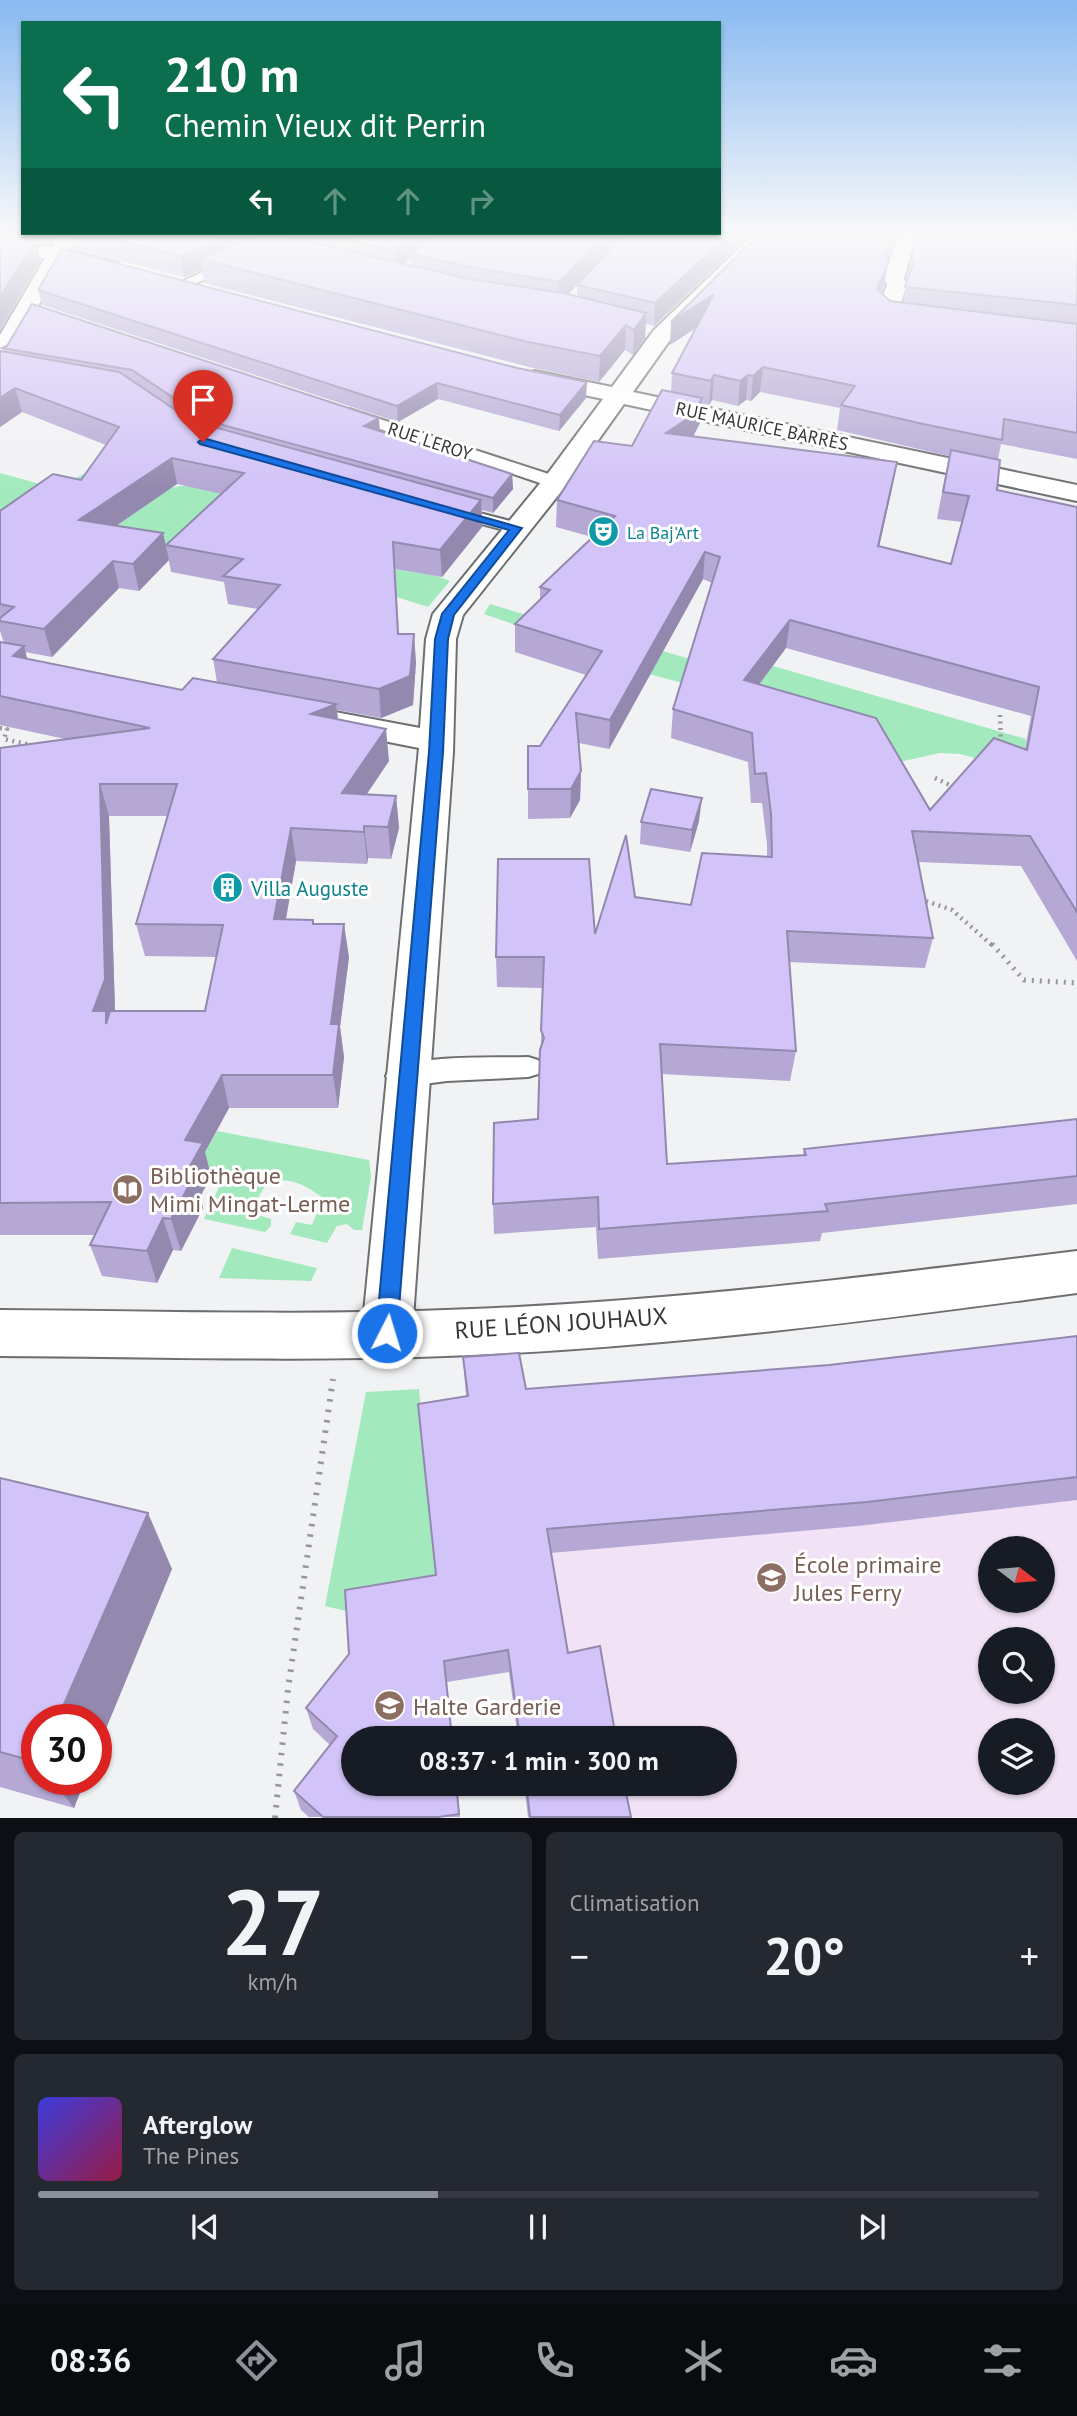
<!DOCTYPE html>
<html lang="fr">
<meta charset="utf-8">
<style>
body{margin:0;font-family:"PT Sans",sans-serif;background:#242831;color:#f1f3f6;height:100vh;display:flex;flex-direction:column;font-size:26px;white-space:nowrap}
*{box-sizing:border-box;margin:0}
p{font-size:23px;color:#9ea1a6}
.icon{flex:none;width:38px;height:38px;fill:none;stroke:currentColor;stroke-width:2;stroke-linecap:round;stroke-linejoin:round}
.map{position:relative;height:1818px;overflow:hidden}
.side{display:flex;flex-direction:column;gap:14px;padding:14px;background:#0d0f14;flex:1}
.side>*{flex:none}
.top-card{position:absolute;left:21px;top:21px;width:700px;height:214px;border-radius:0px;box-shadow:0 2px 5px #0004;background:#0b6e4f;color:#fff;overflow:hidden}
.needle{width:46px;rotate:106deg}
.controls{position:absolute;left:978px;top:1536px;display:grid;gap:14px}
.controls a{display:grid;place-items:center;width:77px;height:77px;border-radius:50%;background:#171b24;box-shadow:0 2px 5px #0004;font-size:35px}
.speed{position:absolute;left:21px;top:1704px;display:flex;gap:14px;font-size:35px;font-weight:700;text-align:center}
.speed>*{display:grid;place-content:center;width:91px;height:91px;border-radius:50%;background:#171b24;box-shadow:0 2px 5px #0004;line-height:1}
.speed .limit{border:10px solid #d22;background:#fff;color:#111}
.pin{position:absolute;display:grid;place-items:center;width:60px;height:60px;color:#fff;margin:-72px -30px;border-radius:50% 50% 50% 0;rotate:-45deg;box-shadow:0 0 7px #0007}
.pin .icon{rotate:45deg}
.me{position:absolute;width:77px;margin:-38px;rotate:5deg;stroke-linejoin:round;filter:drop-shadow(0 0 5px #0008)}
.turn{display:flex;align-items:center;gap:24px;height:147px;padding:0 28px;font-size:32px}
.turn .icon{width:91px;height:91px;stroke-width:2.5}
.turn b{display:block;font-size:49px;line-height:60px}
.lanes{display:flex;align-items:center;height:66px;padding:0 28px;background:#0003;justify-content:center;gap:35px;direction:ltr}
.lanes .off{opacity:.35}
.big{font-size:52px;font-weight:700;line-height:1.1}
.side .tile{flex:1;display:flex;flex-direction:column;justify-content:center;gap:10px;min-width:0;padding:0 24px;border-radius:10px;background:#242831}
.side .dial{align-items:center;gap:0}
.dial b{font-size:91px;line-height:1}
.song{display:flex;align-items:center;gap:21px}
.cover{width:84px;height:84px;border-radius:10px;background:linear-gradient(135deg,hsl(240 70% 55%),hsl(340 70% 35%))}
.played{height:7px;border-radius:4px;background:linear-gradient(90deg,#8c9099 40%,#363941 40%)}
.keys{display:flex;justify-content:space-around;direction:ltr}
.heat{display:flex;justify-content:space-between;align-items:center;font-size:38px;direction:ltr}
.side .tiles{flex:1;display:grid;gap:14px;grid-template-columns:1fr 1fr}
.tile:last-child{grid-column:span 2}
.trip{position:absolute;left:341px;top:1726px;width:396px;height:70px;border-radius:35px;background:#171b24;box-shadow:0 2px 5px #0004;font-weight:700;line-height:70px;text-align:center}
.tabs{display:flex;height:112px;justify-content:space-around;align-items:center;background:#090b0e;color:#9ea1a6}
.tabs .icon{width:49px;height:49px}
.tabs .selected{color:#8c9099}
.tabs b{font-size:32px;color:#f1f3f6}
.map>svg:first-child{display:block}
.education{fill:#f1e2f6;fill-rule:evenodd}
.green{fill:#a2eabd}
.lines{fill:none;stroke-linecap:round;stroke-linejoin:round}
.service-casing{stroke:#6e6f71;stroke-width:4}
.minor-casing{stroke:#6e6f71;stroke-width:4}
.tertiary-casing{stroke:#6e6f71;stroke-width:4}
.path-far2{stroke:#969799;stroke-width:4.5;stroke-dasharray:2 4.5;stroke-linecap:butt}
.path-far1{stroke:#969799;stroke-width:5;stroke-dasharray:2 6;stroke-linecap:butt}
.path{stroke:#969799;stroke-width:6;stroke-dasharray:2.5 8;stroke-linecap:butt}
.service{fill:#fff;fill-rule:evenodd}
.minor{fill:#fff;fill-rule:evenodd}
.tertiary{fill:#fff;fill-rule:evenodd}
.wall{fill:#b5a8d5;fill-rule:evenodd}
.shaded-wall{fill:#9388ae}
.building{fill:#d2c3f8;stroke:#9388ae;stroke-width:2;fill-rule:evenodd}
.route{fill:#1a73e8;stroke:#114b97;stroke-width:2}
.labels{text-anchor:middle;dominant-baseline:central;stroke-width:6;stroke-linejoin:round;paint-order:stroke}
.far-street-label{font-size:18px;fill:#363738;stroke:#fff}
.far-culture-label{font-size:18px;fill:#0d838f;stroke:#fff;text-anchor:start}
.culture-label{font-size:21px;fill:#0d838f;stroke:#fff;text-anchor:start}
.near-education-label{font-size:24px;fill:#785e54;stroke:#fff;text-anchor:start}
.near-street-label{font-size:24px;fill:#363738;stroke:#fff}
</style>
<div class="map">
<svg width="1077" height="1818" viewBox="0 0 1077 1818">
<rect width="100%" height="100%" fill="#f1f2f4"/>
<path class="education" d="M1077,1360V1817H589L584,1783H724V1738H577L547,1554L581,1550ZM990,1549H1043V1601H990ZM990,1640H1043V1692H990ZM990,1731H1043V1783H990Z"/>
<g class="green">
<path d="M111,461L169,489C213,468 338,553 387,567C408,573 430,572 450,581L428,607L330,576L183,564L151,557L0,538V473L55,488Z"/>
<path d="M490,604L540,619L543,616L762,680L773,666L1026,739L1024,772L960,754L940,753L881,766L711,700L679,682L607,663L536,632L484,614Z"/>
<path d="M217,1131L369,1160L371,1177L362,1230H354L347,1224L337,1226L327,1243L290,1234L296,1222L312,1225L323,1198C309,1187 282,1171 265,1187C259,1193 256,1206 252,1213L271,1219V1226L265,1232L204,1219L223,1179L194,1172Z"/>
<path d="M232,1248L317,1268L311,1281L219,1278Z"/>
<path d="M419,1389L439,1598L350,1612L325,1606L366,1392Z"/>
</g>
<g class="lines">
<defs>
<g id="service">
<path d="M232,259L238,263L236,266L185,288H175L174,285Z"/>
<path d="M349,409L561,478L563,482L561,486H549L344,417L341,414Z"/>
<path d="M449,505L522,524L525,528L516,533L443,514L440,510Z"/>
<path d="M528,1057L538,1060L542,1067L538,1074L528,1077L447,1081L400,1087L390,1084L386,1076L390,1068C433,1055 483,1058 528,1057Z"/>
</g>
<g id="minor">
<path d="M59,234H78L69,250L118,263L121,267L111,273L64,260L11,354L8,359L0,361V335L45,258L0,257V245L52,247Z"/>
<path d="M754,234H774L670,340L633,392L1077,485V501L624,404L564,488L463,615L456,639L453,752L412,1333L405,1349L387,1356L369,1349L362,1333L419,748L323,729L318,722L323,715L335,712L420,728L426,639L433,614L546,476L603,399L527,383L524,378L527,373L535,371L612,387L654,330Z"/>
<path d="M898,234H917L904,278L907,285L898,311L933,316L936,321L933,326C916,330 887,327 876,313L887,285L884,278Z"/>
</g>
<path id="tertiary" d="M1077,1251V1293C876,1320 675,1346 472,1355C315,1362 157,1357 0,1356V1310C157,1311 315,1316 472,1309C675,1301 876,1276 1077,1251Z"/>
</defs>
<use href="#service" class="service-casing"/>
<use href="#minor" class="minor-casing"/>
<use href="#tertiary" class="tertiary-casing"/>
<g class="path-far2">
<path d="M1000,715L1001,746"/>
<path d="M0,728L7,729L4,739L35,746"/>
<path d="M935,778L956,788"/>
<path d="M920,899L952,910L993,946"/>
</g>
<path class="path-far1" d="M992,944L1024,980L1077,983"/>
<path class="path" d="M275,1818L288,1689L333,1379"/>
<use href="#service" class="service"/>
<use href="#minor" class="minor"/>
<use href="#tertiary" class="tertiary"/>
</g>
<g class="wall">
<path d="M0,234H57L50,244H37L40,261L0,330Z"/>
<path d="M70,234H624L568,295L577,297V285L625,234H750L654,326L646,324L645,338L633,355L625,350L599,382L529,367L204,283L202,270L184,277L73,248ZM411,258L412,266L404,264Z"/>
<path d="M759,234H895L887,260L888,263L884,285L881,293L890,301L902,303L908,280L907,278L911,256L1077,234V459L1001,444L998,459L997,490L1077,507V961L1021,866L918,862L933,938L925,968L789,962L796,1051L790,1081L662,1074L667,1164L803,1155L804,1149L1077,1119V1204L822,1233L820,1241L598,1259L596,1227L494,1234L493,1204L538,1119L543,988L497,987L496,957L595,934L635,897L691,905L767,856V844L762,803H751L748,762L671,738L673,709L712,583L703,579L609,749L579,743L581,771L580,800L570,818L528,819V746H540L586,675L515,652V624L540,600V587L592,537L556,527L557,500L632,446L671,392L672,373L696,328L670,345ZM760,392L840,408L837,430L949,456L937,519L962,522L951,564L879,547L892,488L693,437L700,423L701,404L709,405L712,400L738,406L746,400L751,401ZM786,648L1031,716L1025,749L930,810L759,684Z"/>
<path d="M38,290L586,398L559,431L438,399L398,422L42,305Z"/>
<path d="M32,304L380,431L512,474L513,489L493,513L482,510V527L442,577L395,569L399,634L416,662L413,705L381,718L337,710L338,720L389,761L366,794L396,796L399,828L391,859L368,858L367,864L296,861L286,919L313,924L349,957L340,1027L344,1057L338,1108H229L205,1152L211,1176L200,1197L203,1208L181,1251L173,1250L157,1283L102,1276L90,1245L95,1235H0V748L65,739L0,725V642L4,643L0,631V511L81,480L106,445L22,412L0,427V351L3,352L2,348L7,346ZM177,484L222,494L166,545L171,572L224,582L228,604L258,609L213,659L217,682L182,690L27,659L25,652L52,657L119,588L139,591L169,560L163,533L116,526ZM109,816H168L136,924L145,956L216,957L205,1011H115Z"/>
<path d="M699,821L690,852L640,844L641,822Z"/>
<path d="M1077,1336V1500L858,1526L551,1553L568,1653L616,1738H518L509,1672L447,1682L452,1738H354L457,1783L460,1817H309L301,1810L294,1791L330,1745L313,1729L306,1708L436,1575L466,1396L463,1357L526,1389L829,1365Z"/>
<path d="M0,1478L172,1569L37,1720V1780H85L74,1808L0,1787Z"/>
<path d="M524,1783H624L631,1817H528Z"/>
</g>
<g class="shaded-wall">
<path d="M48,234H57L50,244Z"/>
<path d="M231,234H266L200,259L202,270L184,277L181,256Z"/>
<path d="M412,234H438L411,254V258L395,272L394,250Z"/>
<path d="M605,234H624L559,304V282Z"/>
<path d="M729,234H750L654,326L655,303Z"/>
<path d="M892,234H895L881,277L885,255Z"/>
<path d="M36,239L40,261L0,330V297Z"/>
<path d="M888,263L884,285L874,312L877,289Z"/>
<path d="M714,294L712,317L670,345L671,322Z"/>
<path d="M646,313L645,338L633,355L634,330Z"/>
<path d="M626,325L625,350L599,382L600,356Z"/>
<path d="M763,367L760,392L751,401L753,376Z"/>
<path d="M714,375L712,400L709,405L711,381Z"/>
<path d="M748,375L746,400L738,406L740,381Z"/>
<path d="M587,382L586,398L559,431L560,415Z"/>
<path d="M437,383L438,399L398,422L397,406Z"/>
<path d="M15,388L22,412L0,427V398Z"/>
<path d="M702,398L700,423L691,440L666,433Z"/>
<path d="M379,418L380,432L364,426Z"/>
<path d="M172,458L177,484L85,547L79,520Z"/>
<path d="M897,462L892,488L873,574L878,546Z"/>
<path d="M512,474L513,489L493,513V498Z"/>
<path d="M481,500L482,527L442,577L440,550Z"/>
<path d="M163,533L169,560L139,591L133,564Z"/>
<path d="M705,552L703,579L609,749L610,720Z"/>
<path d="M113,561L119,588L52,657L44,629Z"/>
<path d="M790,620L786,648L741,709L744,680Z"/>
<path d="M414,634L416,662L413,705L381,718L379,689Z"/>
<path d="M24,646L32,677L13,656Z"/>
<path d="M336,704L340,736L311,714Z"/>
<path d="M386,729L389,761L346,825L342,793Z"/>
<path d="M581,771L580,800L570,818L571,789Z"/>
<path d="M100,784L109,816L115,1011L103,1043L93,1011Z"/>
<path d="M396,796L399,828L391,859L388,827Z"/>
<path d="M702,798L699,821L690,852L692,830Z"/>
<path d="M364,826L368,858L367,864L364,832Z"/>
<path d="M291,828L296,861L280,952L274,919Z"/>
<path d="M344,924L349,957L340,1027L344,1057L338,1108L333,1075L331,1024Z"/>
<path d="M222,1075L229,1108L205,1152L211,1176L200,1197L203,1208L181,1251L171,1219L186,1173L185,1140Z"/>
<path d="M163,1218L173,1250L157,1283L147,1251Z"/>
<path d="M148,1513L172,1569L96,1753V1720H57Z"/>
<path d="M52,1780H85L74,1808Z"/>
</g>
<g class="building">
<path d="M98,234H231L181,256Z"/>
<path d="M259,234H275L469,279L563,293L646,313L634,330L626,325L600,356L528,342L200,259Z"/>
<path d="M325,234H412L394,250Z"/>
<path d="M434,234H605L559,282L470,267L411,254Z"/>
<path d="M625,234H729L655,303L577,285Z"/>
<path d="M759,234H892L885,255L888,263L877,289L890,301L1077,324V433L1004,419L1002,440L923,424L841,405L855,386L763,367L753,376L748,375L740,381L714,375L711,381L672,373L714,294L671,322Z"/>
<path d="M917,234H1077V305L905,287L913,264L911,256Z"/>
<path d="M0,238L36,239L0,297Z"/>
<path d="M62,249L517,368L587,382L560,415L437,383L397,406L38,290Z"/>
<path d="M32,304L379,418L364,426L512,474L493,498L208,421L132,370L2,348L7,346Z"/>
<path d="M0,351L119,372L192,421L481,500L440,550L393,542L398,634H414L410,676L379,689L213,659L280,585L223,576L243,559L166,545L244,473L172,458L79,520L163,533L133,564L113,561L44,629L0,621V618L14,607L0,604V511L53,474L81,480L119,427L15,388L0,398Z"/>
<path d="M662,390L702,398L693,415L666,433L897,462L878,546L951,564L969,496L943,492L951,450L1000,460L997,490L1077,507V912L1030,836L912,831L933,938L787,931L796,1051L660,1044L667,1164L806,1155L804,1149L1077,1119V1176L825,1204L828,1211L599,1229L598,1197L493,1204L494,1123L538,1119L540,1050L544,1038L541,1030L544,957H496L498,859H589L595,934L626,835L635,897L691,905L702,853L772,857L771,814L766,773L755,774L752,733L673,709L720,557L705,552L610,720L576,713L581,771L571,789H528V746H540L602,651L515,624L550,590L540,587L615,516L557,500L594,441L632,446ZM790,620L1039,687L1027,750L994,738L930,810L876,718L744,680Z"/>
<path d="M0,642L24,646L13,656L182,690L193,678L336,704L311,714L386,729L342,793L396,796L388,827L364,826V832L291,828L274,919L313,920V924H344L331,1024H339L333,1075H222L185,1140L203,1143L186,1173L194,1176L171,1219L163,1218L147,1251L90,1245L111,1202L0,1203V748L150,728L0,696ZM100,784H177L136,924L223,925L205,1011H110L106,1024V1011H93L105,979Z"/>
<path d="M651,789L702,798L692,830L641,822Z"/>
<path d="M1077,1336V1477L867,1502L547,1529L568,1653L600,1646L616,1738H520L508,1650L444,1661L452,1738H354V1783H456L459,1814L439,1817H323L294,1791L337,1736L306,1708L349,1654L345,1590L436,1575L418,1404L468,1396L463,1357L519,1353L526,1389L829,1365Z"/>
<path d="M0,1478L148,1513L57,1720H37V1762L0,1752Z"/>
<path d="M526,1783H624L631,1817H530Z"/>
</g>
<linearGradient id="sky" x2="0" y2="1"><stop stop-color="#88b9f1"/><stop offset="0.48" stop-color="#f9f9fa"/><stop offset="1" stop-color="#f9f9fa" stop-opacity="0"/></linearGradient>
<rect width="1077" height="489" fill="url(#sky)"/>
<path class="route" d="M203,438L522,528L454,615L448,639L443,752L397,1333L394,1339L387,1342L379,1339L376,1333L429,752L435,639L442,614L509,530L200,444L198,442Z"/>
<defs>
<symbol id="theatre-disc" viewBox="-11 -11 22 22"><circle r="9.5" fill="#0f9aa8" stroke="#fff"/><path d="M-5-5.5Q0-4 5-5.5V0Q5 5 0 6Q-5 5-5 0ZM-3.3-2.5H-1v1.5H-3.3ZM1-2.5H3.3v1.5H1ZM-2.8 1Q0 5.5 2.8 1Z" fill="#fff"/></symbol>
<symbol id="building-disc" viewBox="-11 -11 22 22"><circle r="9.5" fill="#0f9aa8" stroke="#fff"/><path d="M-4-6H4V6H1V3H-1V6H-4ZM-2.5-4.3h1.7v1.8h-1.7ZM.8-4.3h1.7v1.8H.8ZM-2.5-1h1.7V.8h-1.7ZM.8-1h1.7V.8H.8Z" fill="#fff"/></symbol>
<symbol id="library-disc" viewBox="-11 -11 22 22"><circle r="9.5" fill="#8d6e63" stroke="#fff"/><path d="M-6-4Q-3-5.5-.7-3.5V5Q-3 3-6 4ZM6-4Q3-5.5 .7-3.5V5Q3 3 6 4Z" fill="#fff"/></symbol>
<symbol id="school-disc" viewBox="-11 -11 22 22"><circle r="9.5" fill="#8d6e63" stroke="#fff"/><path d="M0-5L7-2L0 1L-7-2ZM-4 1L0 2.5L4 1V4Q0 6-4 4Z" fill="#fff"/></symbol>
</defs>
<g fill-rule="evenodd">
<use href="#theatre-disc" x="586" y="514" width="35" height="35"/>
<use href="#building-disc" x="210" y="870" width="35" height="35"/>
<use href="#library-disc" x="110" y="1172" width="35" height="35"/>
<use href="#school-disc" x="754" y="1560" width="35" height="35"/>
<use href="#school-disc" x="372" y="1688" width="35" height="35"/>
</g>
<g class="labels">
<g class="far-street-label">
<text transform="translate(762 426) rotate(12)">RUE MAURICE BARRÈS</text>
<text transform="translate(430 441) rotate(18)">RUE LEROY</text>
</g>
<g class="far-culture-label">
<text x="627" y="532">La Baj'Art</text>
</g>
<g class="culture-label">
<text x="251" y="888">Villa Auguste</text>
</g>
<g class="near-education-label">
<text x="150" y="1175">Bibliothèque<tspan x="150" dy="28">Mimi Mingat-Lerme</tspan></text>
<text x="794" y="1564">École primaire<tspan x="794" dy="28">Jules Ferry</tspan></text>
<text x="413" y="1706">Halte Garderie</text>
</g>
<g class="near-street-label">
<text transform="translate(561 1323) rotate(-4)">RUE LÉON JOUHAUX</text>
</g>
</g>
</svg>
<div class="controls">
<a><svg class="needle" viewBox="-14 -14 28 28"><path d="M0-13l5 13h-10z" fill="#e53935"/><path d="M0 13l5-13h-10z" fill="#9ea1a6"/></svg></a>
<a><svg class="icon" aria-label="search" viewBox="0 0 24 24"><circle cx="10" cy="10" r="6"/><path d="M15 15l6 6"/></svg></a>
<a><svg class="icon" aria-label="layers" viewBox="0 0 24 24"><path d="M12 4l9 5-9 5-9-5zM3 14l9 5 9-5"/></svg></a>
</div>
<div class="speed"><div class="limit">30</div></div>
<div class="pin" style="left:203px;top:442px;background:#d93025"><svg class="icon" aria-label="arrive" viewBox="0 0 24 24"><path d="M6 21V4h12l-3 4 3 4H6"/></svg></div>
<svg class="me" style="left:387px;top:1333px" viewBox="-20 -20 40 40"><circle r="17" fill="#1a73e8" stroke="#fff" stroke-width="3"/><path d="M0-11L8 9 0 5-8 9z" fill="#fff"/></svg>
<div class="trip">08:37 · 1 min · 300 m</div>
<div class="top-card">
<div class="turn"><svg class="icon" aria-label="left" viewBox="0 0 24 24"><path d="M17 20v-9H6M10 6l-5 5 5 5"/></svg><div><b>210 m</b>Chemin Vieux dit Perrin</div></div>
<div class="lanes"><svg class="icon" aria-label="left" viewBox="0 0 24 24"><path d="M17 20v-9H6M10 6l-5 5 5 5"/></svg><svg class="icon off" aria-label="ahead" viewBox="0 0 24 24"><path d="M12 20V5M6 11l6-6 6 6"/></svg><svg class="icon off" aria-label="ahead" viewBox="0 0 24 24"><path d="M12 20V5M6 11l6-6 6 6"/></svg><svg class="icon off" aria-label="right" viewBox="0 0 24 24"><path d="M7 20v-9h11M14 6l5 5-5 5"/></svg></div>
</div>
</div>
<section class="side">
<div class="tiles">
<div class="tile dial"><b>27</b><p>km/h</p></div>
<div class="tile"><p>Climatisation</p>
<div class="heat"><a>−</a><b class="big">20°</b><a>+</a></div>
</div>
<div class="tile">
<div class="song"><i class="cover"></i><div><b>Afterglow</b><p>The Pines</p></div></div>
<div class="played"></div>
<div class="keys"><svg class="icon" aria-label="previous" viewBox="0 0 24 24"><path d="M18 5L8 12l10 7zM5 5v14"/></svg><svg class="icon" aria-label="pause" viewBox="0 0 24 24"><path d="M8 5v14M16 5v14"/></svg><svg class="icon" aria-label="next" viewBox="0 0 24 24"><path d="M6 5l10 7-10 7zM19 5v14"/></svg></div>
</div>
</div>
</section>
<nav class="tabs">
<b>08:36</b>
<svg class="icon selected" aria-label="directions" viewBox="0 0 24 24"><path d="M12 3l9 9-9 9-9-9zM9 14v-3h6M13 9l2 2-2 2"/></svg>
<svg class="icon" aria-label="music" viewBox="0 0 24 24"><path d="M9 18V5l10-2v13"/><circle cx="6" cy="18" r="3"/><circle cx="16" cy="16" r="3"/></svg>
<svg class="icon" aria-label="phone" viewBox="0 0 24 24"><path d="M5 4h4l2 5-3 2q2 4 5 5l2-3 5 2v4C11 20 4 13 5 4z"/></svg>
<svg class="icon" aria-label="climate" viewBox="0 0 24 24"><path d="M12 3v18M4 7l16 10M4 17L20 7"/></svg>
<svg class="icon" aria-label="car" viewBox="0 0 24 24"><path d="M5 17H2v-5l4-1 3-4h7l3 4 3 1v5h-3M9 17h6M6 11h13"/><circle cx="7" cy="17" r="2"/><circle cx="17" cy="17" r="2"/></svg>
<svg class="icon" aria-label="filters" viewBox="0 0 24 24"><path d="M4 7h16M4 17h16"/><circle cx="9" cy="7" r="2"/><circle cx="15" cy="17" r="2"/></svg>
</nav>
